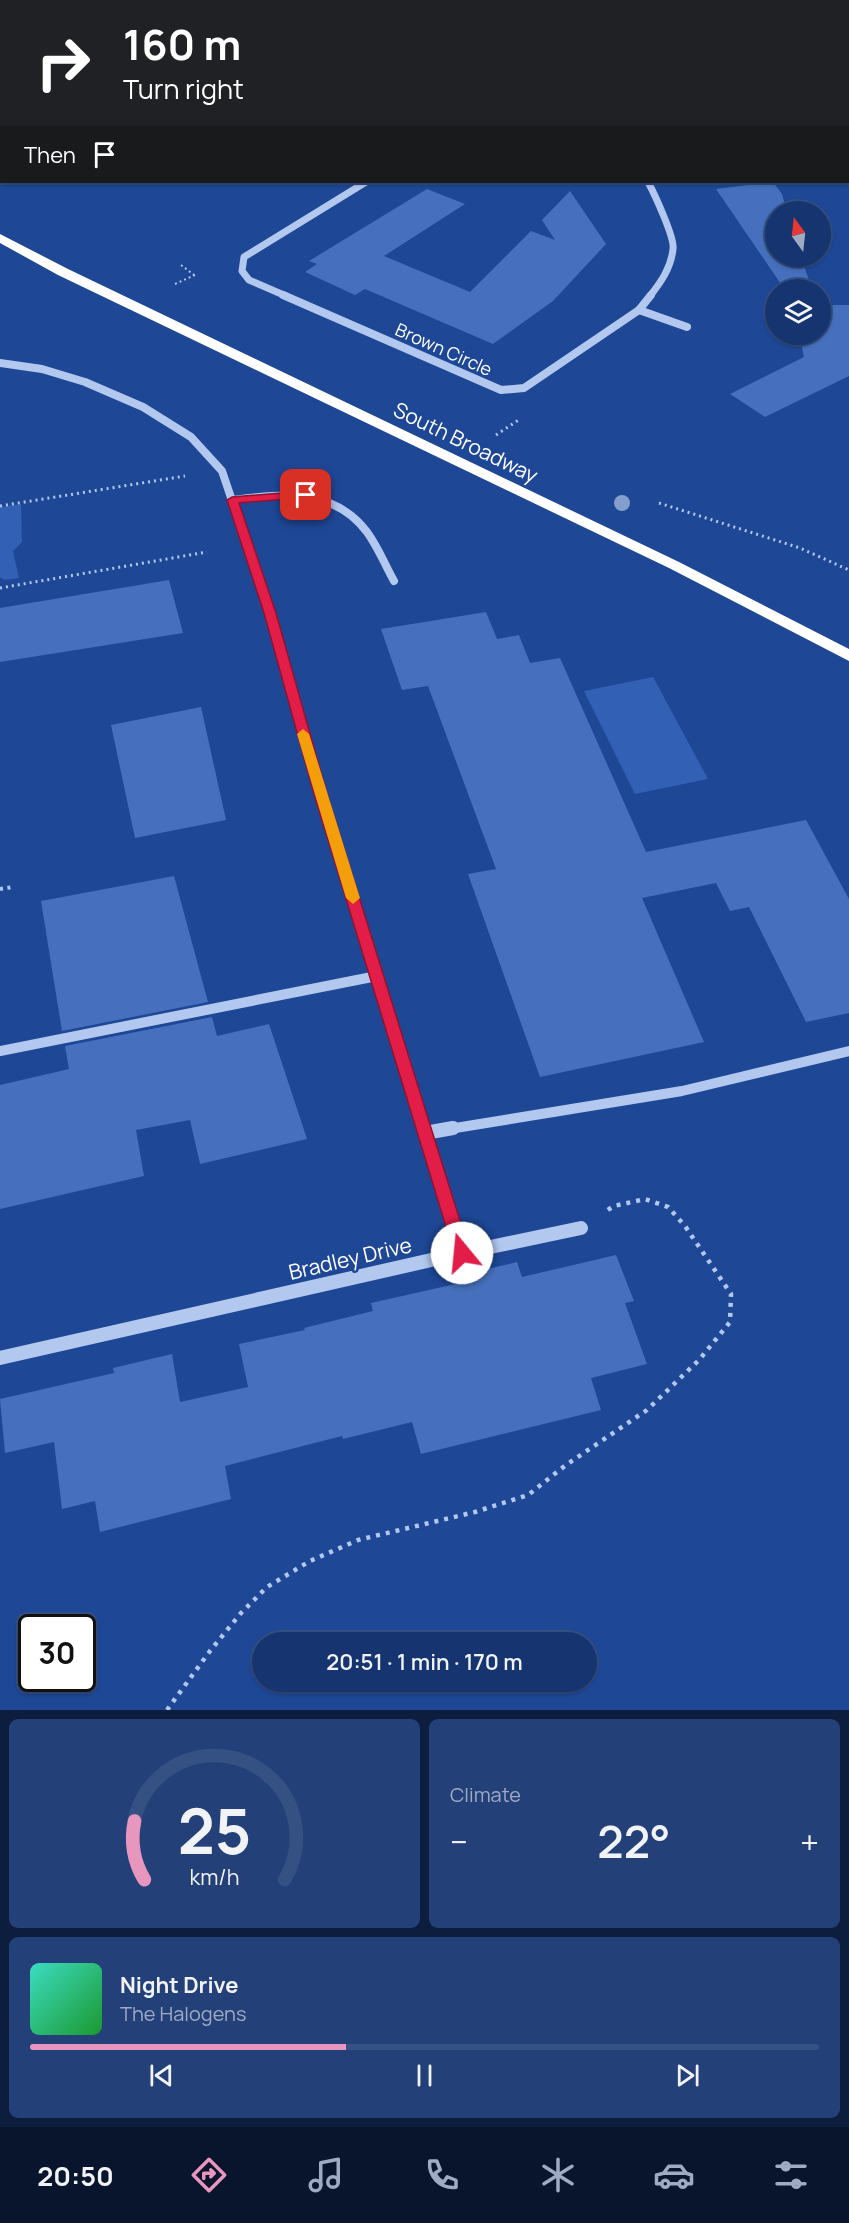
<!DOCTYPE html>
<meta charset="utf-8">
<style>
body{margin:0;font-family:Manrope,sans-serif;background:#234078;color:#f1f3f6;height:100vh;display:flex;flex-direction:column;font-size:22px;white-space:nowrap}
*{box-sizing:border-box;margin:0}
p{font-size:20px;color:#9eabc3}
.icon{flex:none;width:33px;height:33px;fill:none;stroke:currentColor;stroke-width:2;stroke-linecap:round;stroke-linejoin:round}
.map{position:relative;height:1710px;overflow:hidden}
.side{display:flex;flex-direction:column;gap:9px;padding:9px;background:#0c1d3e;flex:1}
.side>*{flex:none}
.banner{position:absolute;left:0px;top:0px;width:849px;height:183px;box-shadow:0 2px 4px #0004,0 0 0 2px #355083;background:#202124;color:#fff;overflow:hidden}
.needle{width:39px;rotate:345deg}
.controls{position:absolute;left:765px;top:201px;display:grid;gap:12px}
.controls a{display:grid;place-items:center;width:66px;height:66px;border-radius:50%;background:#163570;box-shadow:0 2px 4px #0004,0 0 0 2px #355083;font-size:30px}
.speed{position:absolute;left:18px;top:1614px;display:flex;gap:12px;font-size:30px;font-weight:700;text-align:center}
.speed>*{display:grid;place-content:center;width:78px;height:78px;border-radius:50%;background:#163570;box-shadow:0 2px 4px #0004,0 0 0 2px #355083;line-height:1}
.speed .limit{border:3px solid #111;border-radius:9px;background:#fff;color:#111}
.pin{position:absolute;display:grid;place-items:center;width:51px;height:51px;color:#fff;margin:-26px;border-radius:12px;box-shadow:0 3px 9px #0006}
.me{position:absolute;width:66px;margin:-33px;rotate:343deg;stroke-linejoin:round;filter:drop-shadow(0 0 4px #0008)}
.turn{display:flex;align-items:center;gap:21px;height:126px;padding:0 24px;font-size:27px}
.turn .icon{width:78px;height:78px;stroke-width:2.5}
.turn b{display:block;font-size:42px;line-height:51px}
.then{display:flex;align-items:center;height:57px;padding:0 24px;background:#0003;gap:12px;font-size:22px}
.big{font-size:45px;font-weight:600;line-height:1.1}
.side .card{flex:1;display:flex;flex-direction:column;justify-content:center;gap:9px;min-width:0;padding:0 21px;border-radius:9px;background:#234078}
.side .dial{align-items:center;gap:0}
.dial svg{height:156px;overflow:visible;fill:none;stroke:#355083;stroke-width:7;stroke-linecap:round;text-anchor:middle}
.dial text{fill:#f1f3f6;stroke:none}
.song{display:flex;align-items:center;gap:18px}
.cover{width:72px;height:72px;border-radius:9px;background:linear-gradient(135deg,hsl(170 70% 55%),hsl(130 70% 35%))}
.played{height:6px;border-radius:3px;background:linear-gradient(90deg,#e797bd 40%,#355083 40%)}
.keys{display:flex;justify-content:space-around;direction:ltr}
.heat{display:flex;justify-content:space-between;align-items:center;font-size:33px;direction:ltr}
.side .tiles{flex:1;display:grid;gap:9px;grid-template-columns:1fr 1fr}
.card:last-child{grid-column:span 2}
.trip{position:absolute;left:252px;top:1632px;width:345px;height:60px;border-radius:30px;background:#163570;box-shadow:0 2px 4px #0004,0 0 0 2px #355083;font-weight:600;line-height:60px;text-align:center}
.menu{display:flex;height:96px;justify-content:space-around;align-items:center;background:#09152d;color:#9eabc3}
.menu .icon{width:42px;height:42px}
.menu .active{color:#e797bd}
.menu b{font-size:27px;color:#f1f3f6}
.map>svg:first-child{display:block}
.green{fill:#3260b4}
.building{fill:#4670bd}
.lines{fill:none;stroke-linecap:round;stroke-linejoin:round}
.path-far3{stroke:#b2c8ef;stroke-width:2;stroke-dasharray:2 3;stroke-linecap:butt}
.path-far2{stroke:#b2c8ef;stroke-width:3;stroke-dasharray:2 4;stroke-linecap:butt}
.path-far1{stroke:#b2c8ef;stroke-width:4;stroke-dasharray:3 4.5;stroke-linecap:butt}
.path{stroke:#b2c8ef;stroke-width:4.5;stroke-dasharray:4 6;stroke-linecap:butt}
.minor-far3{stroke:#b2c8ef;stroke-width:7}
.minor-far2{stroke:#b2c8ef;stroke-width:8}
.minor-far1{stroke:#b2c8ef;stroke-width:10}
.minor{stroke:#b2c8ef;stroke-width:14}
.highway{fill:#fff;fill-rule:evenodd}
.tree{fill:#849ece}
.route{fill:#e11d48;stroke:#92132f;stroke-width:1.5}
.slow{fill:#f59e0b}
.labels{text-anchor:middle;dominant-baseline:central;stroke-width:5;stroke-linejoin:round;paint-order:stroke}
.far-street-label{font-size:18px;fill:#fff;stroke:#1e4796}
.street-label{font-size:21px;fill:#fff;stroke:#1e4796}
</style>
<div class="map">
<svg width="849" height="1710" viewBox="0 0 849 1710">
<rect width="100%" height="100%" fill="#1e4796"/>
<g class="green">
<path d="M21,504L22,542L13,551L19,578L4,580L0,577V507Z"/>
<path d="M653,677L708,779L635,794L584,691Z"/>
</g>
<g class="building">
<path d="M773,182L782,194L787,212H776V256H801L812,290H785L716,189Z"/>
<path d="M427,189L465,204L384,256L470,292L531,231L555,240L542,220L570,191L606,244L553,301L493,344L365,289L355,295L305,272L317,264L309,261Z"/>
<path d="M820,305H849V376L765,417L730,394L804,357L799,334H820Z"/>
<path d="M169,580L183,633L0,662V608Z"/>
<path d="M486,612L497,639L519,635L530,663L560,658L646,852L806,820L849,899V1013L806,1022L749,907L730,911L716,883L642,898L704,1042L540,1077L468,874L496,869L428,686L402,690L381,629Z"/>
<path d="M201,707L226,820L135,838L111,725Z"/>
<path d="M174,876L208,1002L62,1031L41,901Z"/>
<path d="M212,1017L217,1036L269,1024L307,1139L200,1164L190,1120L136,1130L144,1176L0,1209V1085L69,1069L65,1046Z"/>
<path d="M616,1255L634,1301L625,1303L647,1364L591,1378L601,1410L421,1454L412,1422L343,1439L342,1436L225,1466L231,1499L100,1532L95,1501L62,1509L54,1442L5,1453L0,1399L114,1373L113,1368L172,1354L180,1402L248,1387L239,1344L305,1330L304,1328L373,1311L371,1303L460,1283L458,1276L517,1262L522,1277Z"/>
</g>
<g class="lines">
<g class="path-far3">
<path d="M181,265L194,275"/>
<path d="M175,284L195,275"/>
</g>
<g class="path-far2">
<path d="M496,435L520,419"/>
<path d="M659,503L800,548L849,570"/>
<path d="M0,506L185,476"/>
<path d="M0,588L207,552"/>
</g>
<path class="path-far1" d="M0,889L13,887"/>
<path class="path" d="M167,1710L210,1651L241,1613L267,1587L310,1561L358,1540L475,1512L528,1495L566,1465L647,1410L699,1360L730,1322L731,1294L685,1226L668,1207L645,1199L614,1206L606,1211"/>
<g class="minor-far3">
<path d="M266,2L269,0"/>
<path d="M648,182C654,193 675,238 673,249C671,268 661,282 650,296"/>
<path d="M286,296L249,280L242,271L244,257L366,182"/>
</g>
<g class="minor-far2">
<path d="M283,295L501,390L524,388L639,310L651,295"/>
<path d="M639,310L687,327"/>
<path d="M0,363L42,369L85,382L143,407L191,437L222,471L270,613L285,666"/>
<path d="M233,500C282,494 333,487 367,532C378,547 385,565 394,581"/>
</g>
<g class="minor-far1">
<path d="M285,665L321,794L424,1130"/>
<path d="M0,1051L377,976"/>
<path d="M443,1130L682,1091L849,1051"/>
</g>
<g class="minor">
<path d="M425,1133L453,1128"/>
<path d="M462,1253L581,1228"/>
<path d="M0,1358L462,1253L424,1128"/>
</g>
<path class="highway" d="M0,234L68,269L679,562L849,649V661L669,568L58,275L0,243Z"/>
</g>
<circle class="tree" cx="622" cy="503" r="8"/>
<path class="route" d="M306,491L312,495L310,497L239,503L276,613L327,794L470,1253L468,1258L462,1260L456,1258L454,1253L314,794L264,613L227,500L232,497Z"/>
<path class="slow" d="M303,729L309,734L360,898L353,904L346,898L297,734Z"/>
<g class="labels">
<g class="far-street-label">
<text transform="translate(444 349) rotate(24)">Brown Circle</text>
</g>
<g class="street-label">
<text transform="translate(466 442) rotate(26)">South Broadway</text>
<text transform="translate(350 1258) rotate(-13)">Bradley Drive</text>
</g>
</g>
</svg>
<div class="controls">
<a><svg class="needle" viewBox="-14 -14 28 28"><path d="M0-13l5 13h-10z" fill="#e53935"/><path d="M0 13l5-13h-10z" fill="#9eabc3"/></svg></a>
<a><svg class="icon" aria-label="layers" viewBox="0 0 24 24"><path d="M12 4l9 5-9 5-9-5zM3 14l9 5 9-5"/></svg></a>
</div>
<div class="speed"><div class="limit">30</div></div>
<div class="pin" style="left:306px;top:495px;background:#d93025"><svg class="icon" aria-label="arrive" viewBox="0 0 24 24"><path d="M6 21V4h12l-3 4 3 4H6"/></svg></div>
<svg class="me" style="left:462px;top:1253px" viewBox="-20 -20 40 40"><circle r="19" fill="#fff"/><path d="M0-13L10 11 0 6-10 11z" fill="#e11d48"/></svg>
<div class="trip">20:51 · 1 min · 170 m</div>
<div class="banner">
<div class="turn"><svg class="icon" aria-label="right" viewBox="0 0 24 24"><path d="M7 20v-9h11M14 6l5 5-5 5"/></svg><div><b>160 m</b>Turn right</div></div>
<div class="then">Then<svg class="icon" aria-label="arrive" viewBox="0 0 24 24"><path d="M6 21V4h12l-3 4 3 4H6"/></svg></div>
</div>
</div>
<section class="side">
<div class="tiles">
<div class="card dial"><svg viewBox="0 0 100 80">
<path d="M14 69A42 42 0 1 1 86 69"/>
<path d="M14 69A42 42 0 0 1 9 39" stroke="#e797bd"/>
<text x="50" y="56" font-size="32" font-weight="700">25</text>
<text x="50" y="72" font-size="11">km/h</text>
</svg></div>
<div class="card"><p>Climate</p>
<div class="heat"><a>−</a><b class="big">22°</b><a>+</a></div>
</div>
<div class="card">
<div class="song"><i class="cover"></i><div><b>Night Drive</b><p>The Halogens</p></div></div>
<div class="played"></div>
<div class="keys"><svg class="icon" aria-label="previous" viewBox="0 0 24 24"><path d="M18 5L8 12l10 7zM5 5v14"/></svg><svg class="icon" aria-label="pause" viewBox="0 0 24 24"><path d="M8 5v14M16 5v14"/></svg><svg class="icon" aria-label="next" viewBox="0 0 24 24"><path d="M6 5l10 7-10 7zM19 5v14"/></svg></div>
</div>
</div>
</section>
<nav class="menu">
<b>20:50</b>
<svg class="icon active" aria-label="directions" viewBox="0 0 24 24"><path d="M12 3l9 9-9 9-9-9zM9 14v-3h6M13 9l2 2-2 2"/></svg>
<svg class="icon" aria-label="music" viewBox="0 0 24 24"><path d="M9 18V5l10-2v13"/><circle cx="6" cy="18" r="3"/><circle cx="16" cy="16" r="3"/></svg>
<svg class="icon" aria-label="phone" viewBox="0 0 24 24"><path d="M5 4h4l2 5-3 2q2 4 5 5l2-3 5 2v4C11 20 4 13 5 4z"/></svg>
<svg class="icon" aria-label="climate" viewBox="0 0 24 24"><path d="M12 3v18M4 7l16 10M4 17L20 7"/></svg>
<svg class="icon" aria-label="car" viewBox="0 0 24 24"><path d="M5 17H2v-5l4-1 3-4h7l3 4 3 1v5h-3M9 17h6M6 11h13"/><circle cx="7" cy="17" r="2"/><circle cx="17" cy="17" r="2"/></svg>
<svg class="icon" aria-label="filters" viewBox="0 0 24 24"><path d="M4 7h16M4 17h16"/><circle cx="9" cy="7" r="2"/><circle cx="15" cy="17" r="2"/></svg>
</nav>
